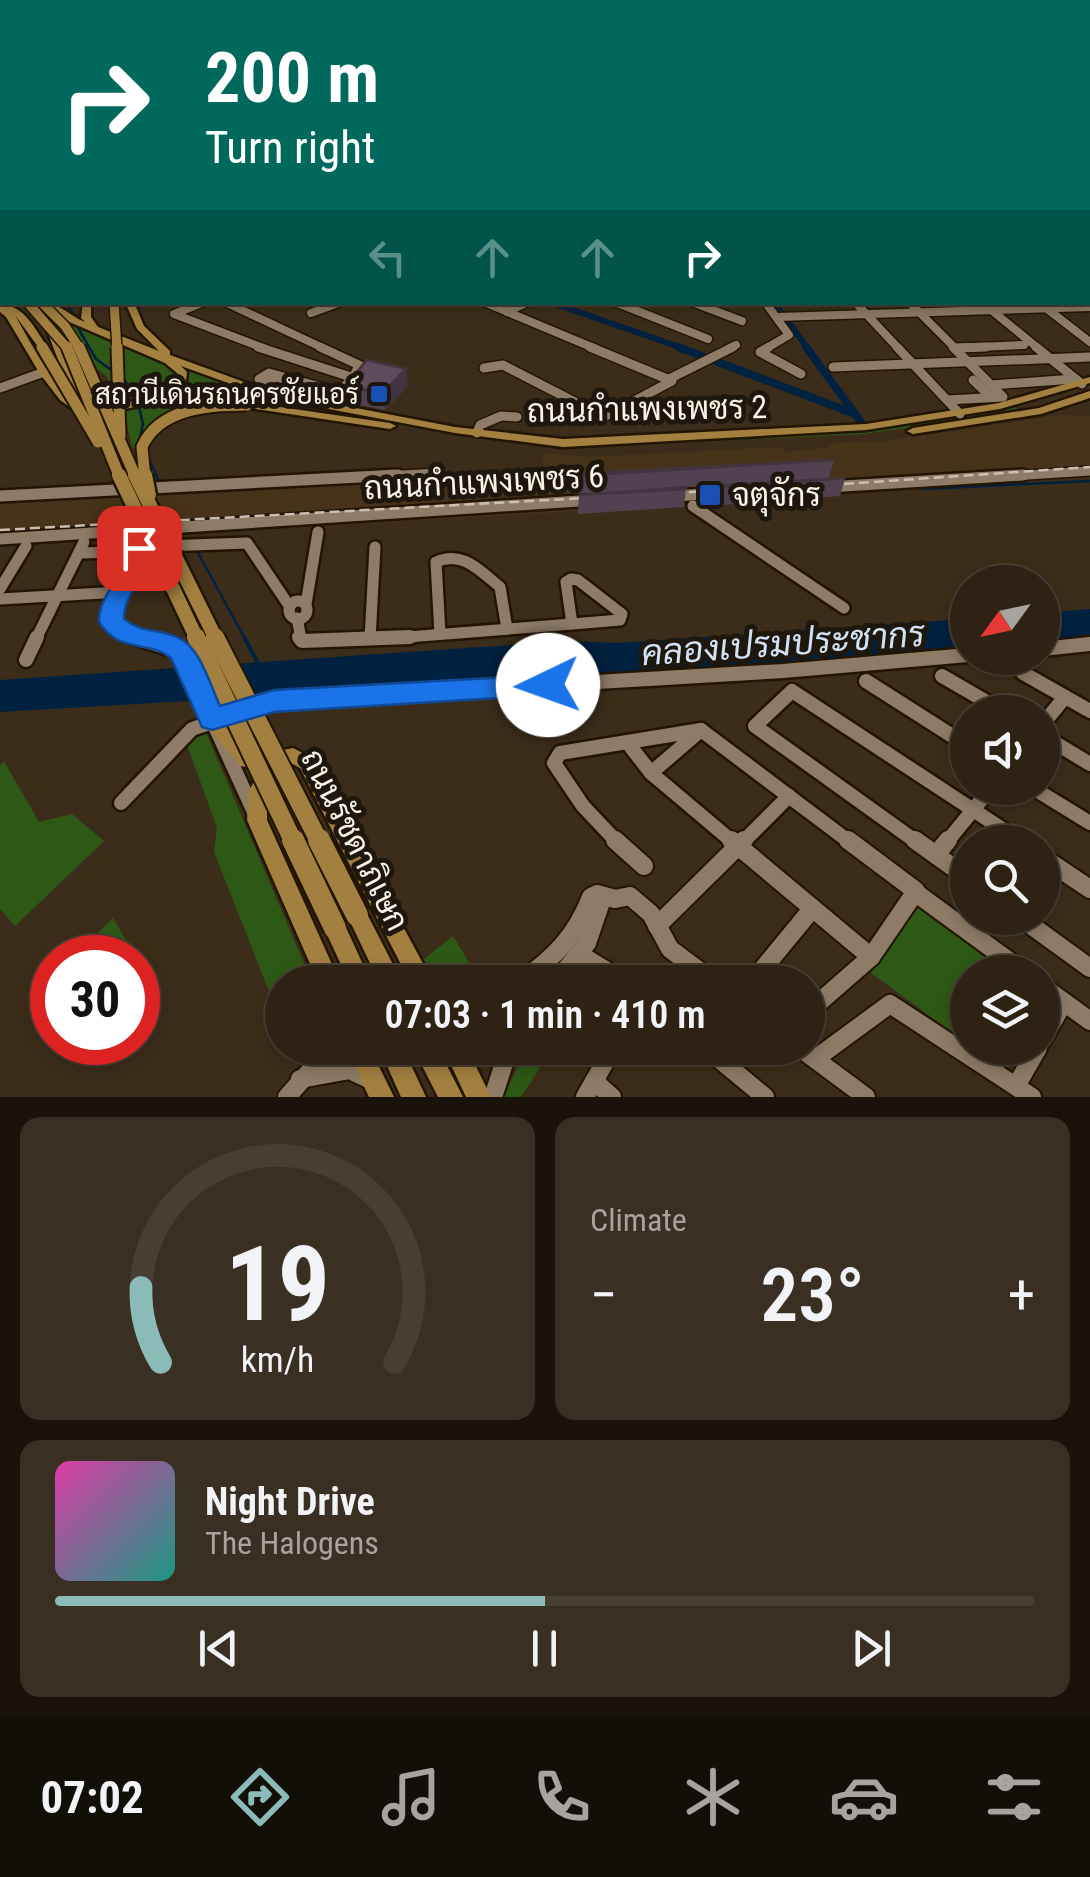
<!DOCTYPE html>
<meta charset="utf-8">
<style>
body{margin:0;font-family:"Roboto Condensed",Sarabun,sans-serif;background:#392f22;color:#f1f3f6;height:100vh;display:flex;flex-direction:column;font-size:38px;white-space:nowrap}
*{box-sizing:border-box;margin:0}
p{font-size:32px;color:#a7a4a0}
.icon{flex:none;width:55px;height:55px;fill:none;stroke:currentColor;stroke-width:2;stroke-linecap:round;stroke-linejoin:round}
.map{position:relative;height:1097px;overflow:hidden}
.side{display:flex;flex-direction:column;gap:20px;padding:20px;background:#19130b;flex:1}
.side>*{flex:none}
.guide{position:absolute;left:0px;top:0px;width:1090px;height:305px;box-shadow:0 5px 15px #0003,0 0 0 2px #483f34;background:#00695c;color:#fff;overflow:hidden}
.needle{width:65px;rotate:237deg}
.fabs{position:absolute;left:950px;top:565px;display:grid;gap:20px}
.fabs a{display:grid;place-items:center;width:110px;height:110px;border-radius:50%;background:#2d2214;box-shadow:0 5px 15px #0003,0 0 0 2px #483f34;font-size:50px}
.speed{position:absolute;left:30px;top:935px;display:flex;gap:20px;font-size:50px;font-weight:700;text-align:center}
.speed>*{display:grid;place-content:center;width:130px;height:130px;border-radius:50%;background:#2d2214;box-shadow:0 5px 15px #0003,0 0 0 2px #483f34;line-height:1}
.speed .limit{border:15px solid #d22;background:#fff;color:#111}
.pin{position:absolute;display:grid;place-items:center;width:85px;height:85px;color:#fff;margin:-42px;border-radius:20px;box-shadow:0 5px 15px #0006}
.me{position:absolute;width:110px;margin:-55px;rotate:267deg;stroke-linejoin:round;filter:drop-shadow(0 0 8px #0008)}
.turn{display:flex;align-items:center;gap:35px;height:210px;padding:0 40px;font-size:45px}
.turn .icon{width:130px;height:130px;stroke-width:2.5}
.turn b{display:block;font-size:70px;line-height:85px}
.lanes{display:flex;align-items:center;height:95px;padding:0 40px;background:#0003;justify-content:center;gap:50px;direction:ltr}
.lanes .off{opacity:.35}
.big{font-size:75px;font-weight:600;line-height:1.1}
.side .card{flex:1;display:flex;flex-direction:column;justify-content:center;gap:15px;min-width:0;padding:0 35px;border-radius:20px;background:#392f22}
.side .dial{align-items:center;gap:0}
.dial svg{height:260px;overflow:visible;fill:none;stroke:#483f34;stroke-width:7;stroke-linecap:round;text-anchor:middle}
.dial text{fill:#f1f3f6;stroke:none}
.song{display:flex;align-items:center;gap:30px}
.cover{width:120px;height:120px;border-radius:15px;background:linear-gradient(135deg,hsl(320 70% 55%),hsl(170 70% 35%))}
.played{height:10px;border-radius:5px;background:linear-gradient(90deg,#8bbbb9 50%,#483f34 50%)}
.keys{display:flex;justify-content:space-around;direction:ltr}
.heat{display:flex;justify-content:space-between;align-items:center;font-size:55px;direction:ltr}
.side .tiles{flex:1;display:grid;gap:20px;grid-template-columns:1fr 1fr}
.card:last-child{grid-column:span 2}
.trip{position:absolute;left:265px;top:965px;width:560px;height:100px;border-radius:50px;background:#2d2214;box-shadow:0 5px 15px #0003,0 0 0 2px #483f34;font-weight:600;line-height:100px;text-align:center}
.tab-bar{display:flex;height:160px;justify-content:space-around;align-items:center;background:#120e08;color:#a7a4a0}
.tab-bar .icon{width:70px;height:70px}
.tab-bar .current{color:#8bbbb9}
.tab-bar b{font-size:45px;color:#f1f3f6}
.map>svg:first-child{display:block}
.built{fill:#473319}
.green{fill:#2e5815}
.water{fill:#002140}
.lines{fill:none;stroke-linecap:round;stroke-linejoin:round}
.stream-far1{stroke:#002140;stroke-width:2.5}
.stream{stroke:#002140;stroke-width:4}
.canal-far1{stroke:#002140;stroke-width:6}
.canal{stroke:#002140;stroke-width:8}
.minor-far4-casing{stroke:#231503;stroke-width:11}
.minor-far3-casing{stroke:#231503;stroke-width:12}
.minor-far2-casing{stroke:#231503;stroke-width:16}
.minor-far1-casing{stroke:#231503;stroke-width:19}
.minor-casing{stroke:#231503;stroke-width:22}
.major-casing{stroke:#231503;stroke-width:5}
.highway-casing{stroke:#231503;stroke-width:5}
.minor-far4{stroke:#8e7c67;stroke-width:8}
.minor-far3{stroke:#8e7c67;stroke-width:9}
.minor-far2{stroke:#8e7c67;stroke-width:11}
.minor-far1{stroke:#8e7c67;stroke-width:14}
.minor{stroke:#8e7c67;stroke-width:18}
.major{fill:#a38040;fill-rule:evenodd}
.highway{fill:#b18326;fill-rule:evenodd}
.rail{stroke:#cbbfb2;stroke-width:2.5;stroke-dasharray:10 5;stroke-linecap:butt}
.major-bridge-far4-casing{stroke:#231503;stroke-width:12;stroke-linecap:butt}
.major-bridge-far3-casing{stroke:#231503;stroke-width:15;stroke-linecap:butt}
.major-bridge-far2-casing{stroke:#231503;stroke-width:19;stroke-linecap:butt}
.major-bridge-far1-casing{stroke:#231503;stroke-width:22;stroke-linecap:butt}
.major-bridge-casing{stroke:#231503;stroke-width:28;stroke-linecap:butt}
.major-bridge-far4{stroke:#a38040;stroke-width:9}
.major-bridge-far3{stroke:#a38040;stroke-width:11}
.major-bridge-far2{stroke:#a38040;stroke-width:14}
.major-bridge-far1{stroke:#a38040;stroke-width:18}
.major-bridge{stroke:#a38040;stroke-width:22}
.wall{fill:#534050}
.shaded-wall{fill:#433441}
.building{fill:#604b5d;stroke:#433441;stroke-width:2.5}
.route{fill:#1a73e8;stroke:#114b97;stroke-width:2.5}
.transit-dot{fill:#1a4fb4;stroke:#1e170e;stroke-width:4}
.labels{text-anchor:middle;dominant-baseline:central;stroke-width:10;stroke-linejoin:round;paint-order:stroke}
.far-poi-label{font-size:28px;fill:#fdf2e7;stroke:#1e170e;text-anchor:end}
.street-label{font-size:32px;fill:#fdf2e7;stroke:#1e170e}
.poi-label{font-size:32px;fill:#fdf2e7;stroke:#1e170e;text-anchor:start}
.water-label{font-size:35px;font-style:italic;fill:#d2e2f4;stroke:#1e170e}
</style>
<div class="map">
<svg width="1090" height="1097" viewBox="0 0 1090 1097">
<rect width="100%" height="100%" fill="#3c2d1a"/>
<path class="built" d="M1060,415L1090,416V476L531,514L0,544V500L544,470L542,453L589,457L780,447L785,452L825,448L834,443L878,442Z"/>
<g class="green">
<path d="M69,324L79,325L169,365L178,377C165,397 131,401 109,402L108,378L90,362Z"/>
<path d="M184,368C290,410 447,439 561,445C622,448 683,442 743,439C834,434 924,427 1013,406L1023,412L863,434L583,447L480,439L236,392L167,395L178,389L186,378Z"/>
<path d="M228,397L351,420L242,403L189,409L137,446L136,452L131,444L124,408Z"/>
<path d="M205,730L312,982H282V1024L214,852L217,828L187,745Z"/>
<path d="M4,761L39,822L72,814L104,841L15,926L0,909V765Z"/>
<path d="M919,906L1010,972H968L967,1043L871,973Z"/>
<path d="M113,918L136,957H73Z"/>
<path d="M453,936L481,982H437L423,960Z"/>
<path d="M526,1048H553L521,1097H504Z"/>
</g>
<g class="water">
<path d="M1090,609V639L1043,642L1042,613Z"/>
<path d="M967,619V648L565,679L0,712V680L567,641L617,643Z"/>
</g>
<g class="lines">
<g class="stream-far1">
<path d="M66,302L75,318"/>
<path d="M78,328L96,359L114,372"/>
<path d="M124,379L137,401"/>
<path d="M139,407L143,424L140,438"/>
<path d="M147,455L159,481"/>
<path d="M923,489L1090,481"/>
<path d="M196,549L245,639"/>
</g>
<path class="stream" d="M244,637L259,665"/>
<g class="canal-far1">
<path d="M550,302L685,349"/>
<path d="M774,302L808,349"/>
</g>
<g class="canal">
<path d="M678,347L855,414"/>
<path d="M806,347L861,422"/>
</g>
<defs>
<g id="minor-far4">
<path d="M204,302L174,314L266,349"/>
<path d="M225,302L325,349"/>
<path d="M484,302L596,349"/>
<path d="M615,302L708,339"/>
<path d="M692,302L742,321"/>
<path d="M855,302L899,349"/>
<path d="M909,302L956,349"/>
<path d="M1046,308L1090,342"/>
<path d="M990,309L1039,349"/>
<path d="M507,312L528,302"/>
<path d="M311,313L341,302"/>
<path d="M777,317L1090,307"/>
<path d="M955,348L1024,345"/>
<path d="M728,349L736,345"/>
<path d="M765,349L789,335L765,302"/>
</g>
<g id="minor-far3">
<path d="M258,347L354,378"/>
<path d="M769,347L760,352L801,374"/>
<path d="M897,347L960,414"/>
<path d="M1036,347L1082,384"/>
<path d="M955,348L986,347"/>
<path d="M833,367L1090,357"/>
<path d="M484,368L503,365L604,417L672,381L590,347"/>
<path d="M669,379L733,347"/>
<path d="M973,380L991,397"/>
<path d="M309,384L300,390L259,379L269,373L339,392"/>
<path d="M991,385L1074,379"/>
<path d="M0,388L44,372"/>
<path d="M947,400L1003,397L953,347"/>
<path d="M308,402C331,397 350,389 359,365L320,347"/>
<path d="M477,433L480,425L501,416L517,417"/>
<path d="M350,478L438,473"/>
<path d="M982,478L1090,471"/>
</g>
<g id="minor-far2">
<path d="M828,487L1023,475"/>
<path d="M0,496L398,475"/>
<path d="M673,496L724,493"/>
<path d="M693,506L844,608"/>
<path d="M120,530L139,548C138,577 111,594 111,623L127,634L145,639"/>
<path d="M0,539L594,500"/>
<path d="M164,546L247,543L290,607"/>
<path d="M80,553L115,552"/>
<path d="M571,579L578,580L622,614L620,620L572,624L566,582Z"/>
<path d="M0,589L26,546"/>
<path d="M0,599L120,592"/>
<circle cx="298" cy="610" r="9"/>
<path d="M306,604L318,532"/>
<path d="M297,618L301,639"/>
<path d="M440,634L436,562C463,550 480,571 500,587L507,629"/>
<path d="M36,639L84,542"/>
<path d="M370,639L375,547"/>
<path d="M382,639L572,624"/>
</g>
<g id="minor-far1">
<path d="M134,637L181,652L254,812"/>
<path d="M299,637L302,641L410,637"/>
<path d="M1042,649L1090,644"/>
<path d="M26,660L37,637"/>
<path d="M1023,673L1090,711"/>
<path d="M942,676L1004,712"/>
<path d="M866,681L968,746"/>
<path d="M1042,725L1065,697"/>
<path d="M701,730L851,843"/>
<path d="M1042,735L1090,764"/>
<path d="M627,742L651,773L734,843"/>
<path d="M1033,788L1090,823"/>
<path d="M121,803L192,729L274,701L783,671L968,655"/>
<path d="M618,843L583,806L554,763L560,753L701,730L651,773"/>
<path d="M742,843L789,796"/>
<path d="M918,843L755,726L792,691L1022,842"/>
<path d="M946,843L991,788"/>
</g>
<g id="minor">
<path d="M615,840L644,866"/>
<path d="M731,840L871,957L916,891L848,840"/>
<path d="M915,840L968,878"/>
<path d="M936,855L948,840"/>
<path d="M1042,857L1090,889"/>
<path d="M916,893L1024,972"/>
<path d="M1021,918L1090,968"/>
<path d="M657,926L744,840"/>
<path d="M582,956L625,982"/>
<path d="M520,982C554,958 576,936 591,897L597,894L615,899L630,896L651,914L670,949L714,982"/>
<path d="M556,982L587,943L603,896"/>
<path d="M752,982L812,909"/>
<path d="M1042,986L1090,1021"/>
<path d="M808,1012L871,957"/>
<path d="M1042,1040L1064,1002"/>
<path d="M706,1048L765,1097"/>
<path d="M800,1048L866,1097"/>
<path d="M815,1059L890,1004L1032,1097"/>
<path d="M300,1079L350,1070L371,1080"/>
<path d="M594,1081L612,1097"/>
<path d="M1016,1086L1038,1048"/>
<path d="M287,1097L330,1048"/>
<path d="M493,1097L509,1048"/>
<path d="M585,1097L613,1048"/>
</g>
<g id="major">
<rect x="0" y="218" width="2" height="4"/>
<rect x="0" y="231" width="2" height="5"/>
<rect x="0" y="249" width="2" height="5"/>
<rect x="0" y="269" width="2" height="4"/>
<path d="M0,281L2,282V288H0Z"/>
<path d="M42,302C58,302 70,316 85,322L81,318L83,302H91V317L98,327L159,351L137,329L125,302H134L144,326L170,351V355L247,383L309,399L455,427L563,439L866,424L999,403L1090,377V383L1000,409L866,430L563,447L455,433L308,405L239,387L181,366L187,372L186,381L163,397L220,392L266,396L271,399L266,402L220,398L148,404L102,414L74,410L60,400L40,374L6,317L0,312V305C24,304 34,328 47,346L45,348H39L15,315C28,338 56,393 80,404C109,417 151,394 176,380L177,373L165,363L67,321Z"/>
<path d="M51,325L56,328L83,390L97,401V405C69,405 56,351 46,328Z"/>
<path d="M1090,391V398L1041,414L913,434L907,431L913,428L1039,408Z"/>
<path d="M253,403L390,423L396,426L390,429L249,408L248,406Z"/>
<path d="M216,720L222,722L251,754H264L293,748L312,758L433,982H410L300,768L291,763L268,768L274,775L267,792V820L340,982H318L247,820L249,792L259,769L240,766L207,727L210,722Z"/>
<path d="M357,905L364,908L402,982H379L347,915L350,908Z"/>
<path d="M335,917L343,921L371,982H349L324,928L327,921Z"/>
<path d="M346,1048H370L394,1097H369Z"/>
<path d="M379,1048H403L426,1097H401Z"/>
<path d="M413,1048H438L463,1097H438Z"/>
<path d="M443,1048H467L491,1097H466Z"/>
</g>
<path id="highway" d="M2,256V262L0,263V257Z"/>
</defs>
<use href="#minor-far4" class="minor-far4-casing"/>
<use href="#minor-far3" class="minor-far3-casing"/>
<use href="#minor-far2" class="minor-far2-casing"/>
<use href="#minor-far1" class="minor-far1-casing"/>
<use href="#minor" class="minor-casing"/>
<use href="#major" class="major-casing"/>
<use href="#highway" class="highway-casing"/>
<use href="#minor-far4" class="minor-far4"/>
<use href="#minor-far3" class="minor-far3"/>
<use href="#minor-far2" class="minor-far2"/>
<use href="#minor-far1" class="minor-far1"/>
<use href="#minor" class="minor"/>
<use href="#major" class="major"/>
<use href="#highway" class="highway"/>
<g class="rail">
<path d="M814,486L1090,467"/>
<path d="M659,494L739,489"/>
<path d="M0,530L604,497"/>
</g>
<defs>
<g id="major-bridge-far4">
<path d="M27,302L68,349"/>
<path d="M41,302L65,326L80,349"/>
<path d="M114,302L117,349"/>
</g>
<g id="major-bridge-far3">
<path d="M42,347L98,442"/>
<path d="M67,347L120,478"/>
<path d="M79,347L136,478"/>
<path d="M117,347L120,436"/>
<path d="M145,478L142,447C159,408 209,405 247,405"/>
</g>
<g id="major-bridge-far2">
<path d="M119,475L197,639"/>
<path d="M135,475L216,639"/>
<path d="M145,475L149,495"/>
</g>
<g id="major-bridge-far1">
<path d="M196,637L294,843"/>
<path d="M215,637L320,843"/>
</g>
<g id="major-bridge">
<path d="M293,840L335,928"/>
<path d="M319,840L357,915"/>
</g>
</defs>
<use href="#major-bridge-far4" class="major-bridge-far4-casing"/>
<use href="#major-bridge-far3" class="major-bridge-far3-casing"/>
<use href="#major-bridge-far2" class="major-bridge-far2-casing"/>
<use href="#major-bridge-far1" class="major-bridge-far1-casing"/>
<use href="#major-bridge" class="major-bridge-casing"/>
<use href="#major-bridge-far4" class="major-bridge-far4"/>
<use href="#major-bridge-far3" class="major-bridge-far3"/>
<use href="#major-bridge-far2" class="major-bridge-far2"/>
<use href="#major-bridge-far1" class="major-bridge-far1"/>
<use href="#major-bridge" class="major-bridge"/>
</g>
<g class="wall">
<path d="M345,386H408L385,410L348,403Z"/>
<path d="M834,460L829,478L574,494V474Z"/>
<path d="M845,478L840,496L710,506L707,504L710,486Z"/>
<path d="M686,487L684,507L578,514L579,495Z"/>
</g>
<path class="shaded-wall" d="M406,369L408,386L385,410L382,393Z"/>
<g class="building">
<path d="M367,360L406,369L382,393L345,386Z"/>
<path d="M834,460L575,476L574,474Z"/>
<path d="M845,478L712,488L710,486Z"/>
<path d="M686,487V489L579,495Z"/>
</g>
<linearGradient id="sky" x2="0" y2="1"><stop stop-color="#21190e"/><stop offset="0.52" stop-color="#504c49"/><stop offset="1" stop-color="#504c49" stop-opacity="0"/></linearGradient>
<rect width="1090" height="318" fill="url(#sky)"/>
<path class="route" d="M139,540L150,548C153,575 123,591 124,619C141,633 158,629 177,637C200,646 210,685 220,706L274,690L548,675L558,678L562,685L558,692L548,695L274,712L212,730L202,727L171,658C148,639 120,655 99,622C99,590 129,576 127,548Z"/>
<g class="transit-dot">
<rect x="369" y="384" width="20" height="20" rx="5"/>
<rect x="698" y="483" width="24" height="24" rx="5"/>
</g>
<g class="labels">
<g class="far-poi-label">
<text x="359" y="394">สถานีเดินรถนครชัยแอร์</text>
</g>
<g class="street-label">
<text transform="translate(647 409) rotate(-1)">ถนนกำแพงเพชร 2</text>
<text transform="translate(484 482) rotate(-3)">ถนนกำแพงเพชร 6</text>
<text transform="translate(355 840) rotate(63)">ถนนรัชดาภิเษก</text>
</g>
<g class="poi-label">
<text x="732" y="495">จตุจักร</text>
</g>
<g class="water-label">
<text transform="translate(783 644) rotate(-4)">คลองเปรมประชากร</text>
</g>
</g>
</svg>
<div class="fabs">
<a><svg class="needle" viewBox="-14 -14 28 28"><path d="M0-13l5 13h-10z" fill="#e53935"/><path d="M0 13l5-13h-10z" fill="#a7a4a0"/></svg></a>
<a><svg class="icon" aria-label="sound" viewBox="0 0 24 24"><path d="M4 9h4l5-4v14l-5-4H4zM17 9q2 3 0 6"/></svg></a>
<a><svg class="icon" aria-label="search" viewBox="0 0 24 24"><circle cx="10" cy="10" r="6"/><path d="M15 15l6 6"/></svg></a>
<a><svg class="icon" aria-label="layers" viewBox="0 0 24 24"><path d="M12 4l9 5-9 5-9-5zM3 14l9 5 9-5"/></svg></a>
</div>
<div class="speed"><div class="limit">30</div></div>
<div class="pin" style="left:139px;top:548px;background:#d93025"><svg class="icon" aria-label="arrive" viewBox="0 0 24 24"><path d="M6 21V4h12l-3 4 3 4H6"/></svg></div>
<svg class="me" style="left:548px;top:685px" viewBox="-20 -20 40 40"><circle r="19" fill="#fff"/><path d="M0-13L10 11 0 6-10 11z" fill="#1a73e8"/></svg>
<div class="trip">07:03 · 1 min · 410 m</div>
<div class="guide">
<div class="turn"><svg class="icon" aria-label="right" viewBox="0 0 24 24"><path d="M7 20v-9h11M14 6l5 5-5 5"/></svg><div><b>200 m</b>Turn right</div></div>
<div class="lanes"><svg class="icon off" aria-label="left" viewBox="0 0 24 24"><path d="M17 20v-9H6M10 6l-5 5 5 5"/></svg><svg class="icon off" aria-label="ahead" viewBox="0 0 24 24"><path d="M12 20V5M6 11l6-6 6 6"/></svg><svg class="icon off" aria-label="ahead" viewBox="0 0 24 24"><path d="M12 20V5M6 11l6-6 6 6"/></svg><svg class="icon" aria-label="right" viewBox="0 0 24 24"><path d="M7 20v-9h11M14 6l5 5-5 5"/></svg></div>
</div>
</div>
<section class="side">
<div class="tiles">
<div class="card dial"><svg viewBox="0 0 100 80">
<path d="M14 69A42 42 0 1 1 86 69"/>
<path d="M14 69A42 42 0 0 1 8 46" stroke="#8bbbb9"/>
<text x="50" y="56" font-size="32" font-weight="700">19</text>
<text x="50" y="72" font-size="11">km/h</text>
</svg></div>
<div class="card"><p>Climate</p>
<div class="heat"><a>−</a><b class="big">23°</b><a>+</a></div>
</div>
<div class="card">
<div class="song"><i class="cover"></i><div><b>Night Drive</b><p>The Halogens</p></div></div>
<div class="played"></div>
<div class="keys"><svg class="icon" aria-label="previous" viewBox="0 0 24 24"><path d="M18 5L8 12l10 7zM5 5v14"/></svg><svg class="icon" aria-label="pause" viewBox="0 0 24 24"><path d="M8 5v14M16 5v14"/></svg><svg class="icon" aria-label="next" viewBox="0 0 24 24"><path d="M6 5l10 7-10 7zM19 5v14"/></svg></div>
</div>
</div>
</section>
<nav class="tab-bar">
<b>07:02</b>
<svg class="icon current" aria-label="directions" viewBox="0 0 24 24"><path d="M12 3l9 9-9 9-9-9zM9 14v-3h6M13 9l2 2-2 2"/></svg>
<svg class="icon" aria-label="music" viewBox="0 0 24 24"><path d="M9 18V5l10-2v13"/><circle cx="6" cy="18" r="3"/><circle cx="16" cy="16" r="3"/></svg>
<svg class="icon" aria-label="phone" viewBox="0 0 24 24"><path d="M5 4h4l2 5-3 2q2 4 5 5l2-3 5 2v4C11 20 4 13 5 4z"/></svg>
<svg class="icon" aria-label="climate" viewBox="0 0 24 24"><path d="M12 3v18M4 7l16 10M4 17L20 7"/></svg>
<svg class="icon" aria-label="car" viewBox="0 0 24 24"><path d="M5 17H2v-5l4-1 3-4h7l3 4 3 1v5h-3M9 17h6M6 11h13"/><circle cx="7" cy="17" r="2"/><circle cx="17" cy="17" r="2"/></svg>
<svg class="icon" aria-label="filters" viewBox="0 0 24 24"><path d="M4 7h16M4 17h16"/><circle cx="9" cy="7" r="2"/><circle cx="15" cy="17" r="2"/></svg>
</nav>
